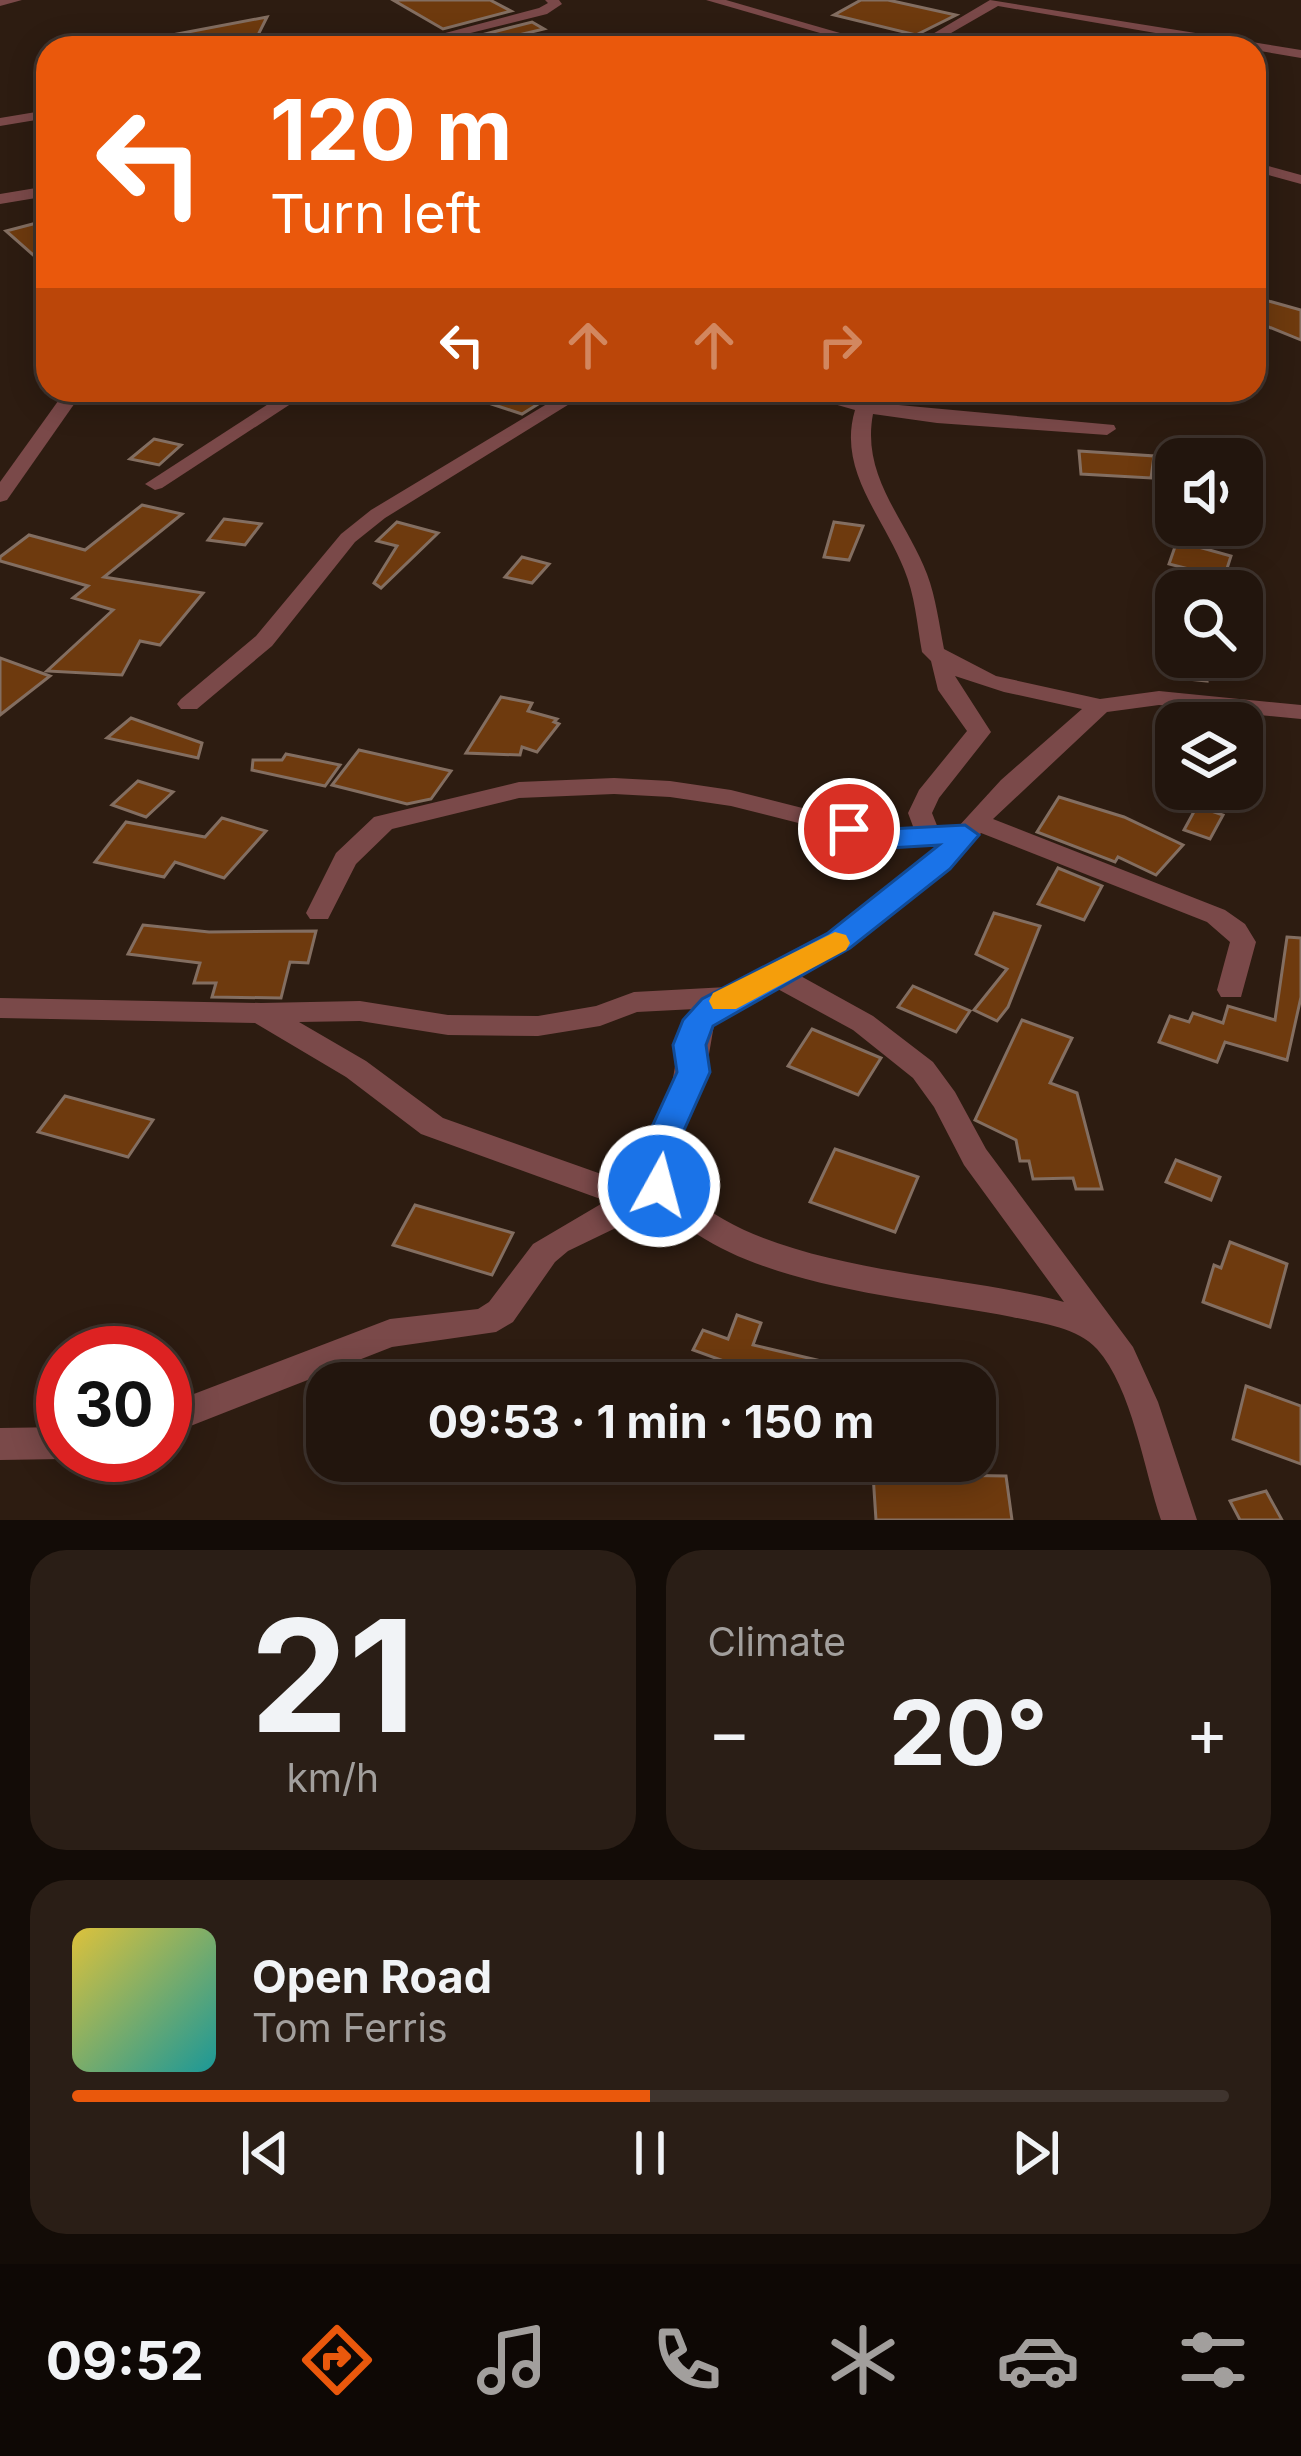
<!DOCTYPE html>
<meta charset="utf-8">
<style>
body{margin:0;font-family:Inter,sans-serif;background:#2a1e16;color:#f1f3f6;height:100vh;display:flex;flex-direction:column;font-size:45px;white-space:nowrap}
*{box-sizing:border-box;margin:0}
p{font-size:39px;color:#a29f9d}
.icon{flex:none;width:66px;height:66px;fill:none;stroke:currentColor;stroke-width:2;stroke-linecap:round;stroke-linejoin:round}
.map{position:relative;height:1520px;overflow:hidden}
.drawer{display:flex;flex-direction:column;gap:30px;padding:30px;background:#130c07;flex:1}
.drawer>*{flex:none}
.guide{position:absolute;left:36px;top:36px;width:1230px;height:366px;border-radius:36px;box-shadow:0 6px 30px #0003,0 0 0 3px #3f342e;background:#ea580c;color:#fff;overflow:hidden}
.buttons{position:absolute;left:1155px;top:438px;display:grid;gap:24px}
.buttons a{display:grid;place-items:center;width:108px;height:108px;border-radius:24px;background:#22150d;box-shadow:0 6px 30px #0003,0 0 0 3px #3f342e;font-size:60px}
.speed{position:absolute;left:36px;top:1326px;display:flex;gap:24px;font-size:60px;font-weight:700;text-align:center}
.speed>*{display:grid;place-content:center;width:156px;height:156px;border-radius:50%;background:#22150d;box-shadow:0 6px 30px #0003,0 0 0 3px #3f342e;line-height:1}
.speed .limit{border:18px solid #d22;background:#fff;color:#111}
.pin{position:absolute;display:grid;place-items:center;width:102px;height:102px;color:#fff;margin:-51px;border:6px solid #fff;border-radius:50%;box-shadow:0 3px 12px #0007}
.me{position:absolute;width:132px;margin:-66px;rotate:7deg;stroke-linejoin:round;filter:drop-shadow(0 0 9px #0008)}
.turn{display:flex;align-items:center;gap:42px;height:252px;padding:0 36px;font-size:54px}
.turn .icon{width:156px;height:156px;stroke-width:2.5}
.turn b{display:block;font-size:84px;line-height:102px}
.lanes{display:flex;align-items:center;height:114px;padding:0 36px;background:#0003;justify-content:center;gap:60px;direction:ltr}
.lanes .off{opacity:.35}
.big{font-size:90px;font-weight:700;line-height:1.1}
.drawer .card{flex:1;display:flex;flex-direction:column;justify-content:center;gap:18px;min-width:0;padding:0 42px;border-radius:36px;background:#2a1e16}
.drawer .dial{align-items:center;gap:0}
.dial b{font-size:156px;line-height:1}
.song{display:flex;align-items:center;gap:36px}
.cover{width:144px;height:144px;border-radius:18px;background:linear-gradient(135deg,hsl(50 70% 55%),hsl(180 70% 35%))}
.played{height:12px;border-radius:6px;background:linear-gradient(90deg,#ea580c 50%,#3f342e 50%)}
.keys{display:flex;justify-content:space-around;direction:ltr}
.heat{display:flex;justify-content:space-between;align-items:center;font-size:66px;direction:ltr}
.drawer .tiles{flex:1;display:grid;gap:30px;grid-template-columns:1fr 1fr}
.card:last-child{grid-column:span 2}
.trip{position:absolute;left:306px;top:1362px;width:690px;height:120px;border-radius:36px;background:#22150d;box-shadow:0 6px 30px #0003,0 0 0 3px #3f342e;font-weight:700;line-height:120px;text-align:center}
.dock{display:flex;height:192px;justify-content:space-around;align-items:center;background:#0e0805;color:#a29f9d}
.dock .icon{width:84px;height:84px}
.dock .active{color:#ea580c}
.dock b{font-size:54px;color:#f1f3f6}
.map>svg:first-child{display:block}
.building{fill:#6e3a0e;stroke:#836e61;stroke-width:3}
.lines{fill:none;stroke-linecap:round;stroke-linejoin:round}
.street{fill:#7a4949;fill-rule:evenodd}
.route{fill:#1a73e8;stroke:#114b97;stroke-width:3}
.slow{fill:#f59e0b}
</style>
<div class="map">
<svg width="1301" height="1520" viewBox="0 0 1301 1520">
<rect width="100%" height="100%" fill="#2d1c11"/>
<g class="building">
<path d="M393,0H490L511,11L443,29Z"/>
<path d="M861,0H888L956,15L916,35L834,15Z"/>
<path d="M267,17L252,47H173L172,35Z"/>
<path d="M532,22L544,29L473,46L462,40Z"/>
<path d="M48,220V268L6,231Z"/>
<path d="M1254,297L1301,310V340L1254,321Z"/>
<path d="M465,390H532L551,396L522,414L464,395Z"/>
<path d="M154,439L181,445L159,465L130,459Z"/>
<path d="M1079,451L1154,456L1151,478L1081,474Z"/>
<path d="M142,505L182,514L104,577L203,593L160,645L140,641L122,675L47,671L113,610L73,598L88,586L0,561V557L29,535L85,550Z"/>
<path d="M224,519L261,524L245,545L208,540Z"/>
<path d="M397,522L438,533L381,588L374,583L397,546L377,541Z"/>
<path d="M834,522L863,526L849,560L824,557Z"/>
<path d="M1177,541L1231,556L1224,578L1169,564Z"/>
<path d="M522,557L549,564L532,583L505,577Z"/>
<path d="M1176,657H1205L1207,681L1177,678Z"/>
<path d="M0,658L50,676L0,715Z"/>
<path d="M501,697L532,703L528,711L557,719L554,722L559,724L537,752L522,747L520,755L466,753Z"/>
<path d="M131,718L202,743L198,758L107,738Z"/>
<path d="M359,750L425,765L451,771L431,799L407,804L332,785Z"/>
<path d="M286,754L340,765L325,786L252,770L253,760H282Z"/>
<path d="M138,781L173,792L146,817L112,805Z"/>
<path d="M1059,797L1124,817L1183,845L1156,875L1118,857L1115,862L1037,832Z"/>
<path d="M1197,806L1223,815L1210,839L1184,830Z"/>
<path d="M222,818L266,831L224,878L175,862L164,877L95,862L126,822L205,837Z"/>
<path d="M1058,868L1102,886L1084,920L1038,904Z"/>
<path d="M994,913L1040,926L1008,1007L997,1021L974,1010L1007,969L976,954Z"/>
<path d="M143,925L209,932L316,931L308,963L290,962L281,998L212,997L216,983H194L200,963L128,954Z"/>
<path d="M1287,937L1301,938V997L1287,1060L1225,1042L1217,1062L1159,1042L1170,1016L1189,1022L1193,1013L1223,1023L1228,1006L1275,1020Z"/>
<path d="M913,986L970,1011L956,1032L898,1007Z"/>
<path d="M1022,1020L1072,1038L1050,1083L1077,1093L1102,1189H1076L1073,1178L1033,1179L1029,1161H1020L1016,1140L975,1120Z"/>
<path d="M812,1029L881,1058L858,1095L788,1066Z"/>
<path d="M65,1096L153,1120L128,1157L38,1132Z"/>
<path d="M835,1149L918,1177L895,1232L810,1202Z"/>
<path d="M1176,1160L1220,1177L1211,1200L1166,1182Z"/>
<path d="M415,1205L513,1233L492,1275L393,1245Z"/>
<path d="M1230,1242L1287,1264L1270,1327L1203,1302L1214,1265L1221,1268Z"/>
<path d="M737,1315L761,1323L753,1345L877,1374L875,1383H754L757,1373L693,1350L703,1330L728,1339Z"/>
<path d="M1246,1386L1301,1406V1464L1233,1439Z"/>
<path d="M873,1474L1006,1476L1012,1520H876Z"/>
<path d="M1266,1491L1282,1520H1240L1230,1501Z"/>
</g>
<g class="lines">
<g class="street">
<path d="M0,0H22L0,6Z"/>
<path d="M545,0H559L562,4L547,14L410,48H389L539,8L548,3Z"/>
<path d="M706,0H726L892,48H872Z"/>
<path d="M990,0L1301,50V58L998,6L925,48H909Z"/>
<path d="M48,110V118L0,126V118Z"/>
<path d="M1254,162L1301,175V184L1254,171Z"/>
<path d="M48,186V196L0,204V194Z"/>
<path d="M66,390H84L7,500L0,502V482Z"/>
<path d="M290,390H312L162,488L155,490L145,484Z"/>
<path d="M570,390H592L385,518L355,542L272,646L197,709H181L177,704L181,699L256,636L341,534L371,510Z"/>
<path d="M785,390H817L860,400L864,390H882L877,403L1114,425L1116,429L1107,435L937,423L873,414C861,477 906,519 927,574C936,598 939,624 944,649L996,676L1100,699L1159,691L1301,705V719L1159,705L1107,712L993,819L1225,910L1245,924L1256,942L1241,997H1221L1217,990L1230,942L1207,922L981,833C929,890 865,938 797,974L873,1016L933,1062L955,1092L986,1149L1133,1347L1158,1402L1197,1520H1161C1144,1470 1132,1388 1097,1349C1077,1327 1039,1323 1012,1317C903,1295 716,1287 649,1188L624,1224L568,1251L555,1262L513,1322L496,1332L392,1347L165,1436V1405L390,1319L478,1309L489,1302L533,1244L606,1201L421,1134L346,1077L255,1023L0,1018V998L261,1003L360,1001L448,1015L538,1016L596,1006L634,992L727,987L830,933L942,844L889,846L731,806L670,797L614,794L519,798L392,829L356,864L328,919H310L306,913L336,853L374,817L519,782L614,778L670,781L731,790L889,830L914,829L908,813L919,790L967,731L938,690L931,661L922,652C917,624 915,595 904,569C883,516 837,470 855,410ZM955,676L1004,692L1082,709L1001,780L958,827L938,828L932,813L939,798L991,732ZM774,987L853,1030L913,1078L934,1107L964,1165L1064,1302C953,1272 776,1272 689,1195C680,1187 674,1175 667,1165L704,1083L714,1025L723,1014ZM695,1009L680,1038L670,1095L636,1166L642,1177L634,1175L621,1181L443,1118L366,1061L299,1022L360,1021L448,1035L538,1036L600,1026L637,1012Z"/>
<path d="M63,1427V1455H73L63,1459L0,1460V1428Z"/>
</g>
</g>
<path class="route" d="M849,819L889,829L965,825L979,835L950,869L850,948L713,1026L706,1045L710,1072L668,1166L677,1186L671,1196L659,1201L647,1196L634,1166L677,1072L673,1045L683,1020L702,999L828,933L939,845L889,848L839,835L834,829L839,822Z"/>
<path class="slow" d="M835,932L846,935L850,943L846,950L736,1009H713L709,1001L713,993Z"/>
</svg>
<div class="buttons">
<a><svg class="icon" aria-label="sound" viewBox="0 0 24 24"><path d="M4 9h4l5-4v14l-5-4H4zM17 9q2 3 0 6"/></svg></a>
<a><svg class="icon" aria-label="search" viewBox="0 0 24 24"><circle cx="10" cy="10" r="6"/><path d="M15 15l6 6"/></svg></a>
<a><svg class="icon" aria-label="layers" viewBox="0 0 24 24"><path d="M12 4l9 5-9 5-9-5zM3 14l9 5 9-5"/></svg></a>
</div>
<div class="speed"><div class="limit">30</div></div>
<div class="pin" style="left:849px;top:829px;background:#d93025"><svg class="icon" aria-label="arrive" viewBox="0 0 24 24"><path d="M6 21V4h12l-3 4 3 4H6"/></svg></div>
<svg class="me" style="left:659px;top:1186px" viewBox="-20 -20 40 40"><circle r="17" fill="#1a73e8" stroke="#fff" stroke-width="3"/><path d="M0-11L8 9 0 5-8 9z" fill="#fff"/></svg>
<div class="trip">09:53 · 1 min · 150 m</div>
<div class="guide">
<div class="turn"><svg class="icon" aria-label="left" viewBox="0 0 24 24"><path d="M17 20v-9H6M10 6l-5 5 5 5"/></svg><div><b>120 m</b>Turn left</div></div>
<div class="lanes"><svg class="icon" aria-label="left" viewBox="0 0 24 24"><path d="M17 20v-9H6M10 6l-5 5 5 5"/></svg><svg class="icon off" aria-label="ahead" viewBox="0 0 24 24"><path d="M12 20V5M6 11l6-6 6 6"/></svg><svg class="icon off" aria-label="ahead" viewBox="0 0 24 24"><path d="M12 20V5M6 11l6-6 6 6"/></svg><svg class="icon off" aria-label="right" viewBox="0 0 24 24"><path d="M7 20v-9h11M14 6l5 5-5 5"/></svg></div>
</div>
</div>
<section class="drawer">
<div class="tiles">
<div class="card dial"><b>21</b><p>km/h</p></div>
<div class="card"><p>Climate</p>
<div class="heat"><a>−</a><b class="big">20°</b><a>+</a></div>
</div>
<div class="card">
<div class="song"><i class="cover"></i><div><b>Open Road</b><p>Tom Ferris</p></div></div>
<div class="played"></div>
<div class="keys"><svg class="icon" aria-label="previous" viewBox="0 0 24 24"><path d="M18 5L8 12l10 7zM5 5v14"/></svg><svg class="icon" aria-label="pause" viewBox="0 0 24 24"><path d="M8 5v14M16 5v14"/></svg><svg class="icon" aria-label="next" viewBox="0 0 24 24"><path d="M6 5l10 7-10 7zM19 5v14"/></svg></div>
</div>
</div>
</section>
<nav class="dock">
<b>09:52</b>
<svg class="icon active" aria-label="directions" viewBox="0 0 24 24"><path d="M12 3l9 9-9 9-9-9zM9 14v-3h6M13 9l2 2-2 2"/></svg>
<svg class="icon" aria-label="music" viewBox="0 0 24 24"><path d="M9 18V5l10-2v13"/><circle cx="6" cy="18" r="3"/><circle cx="16" cy="16" r="3"/></svg>
<svg class="icon" aria-label="phone" viewBox="0 0 24 24"><path d="M5 4h4l2 5-3 2q2 4 5 5l2-3 5 2v4C11 20 4 13 5 4z"/></svg>
<svg class="icon" aria-label="climate" viewBox="0 0 24 24"><path d="M12 3v18M4 7l16 10M4 17L20 7"/></svg>
<svg class="icon" aria-label="car" viewBox="0 0 24 24"><path d="M5 17H2v-5l4-1 3-4h7l3 4 3 1v5h-3M9 17h6M6 11h13"/><circle cx="7" cy="17" r="2"/><circle cx="17" cy="17" r="2"/></svg>
<svg class="icon" aria-label="filters" viewBox="0 0 24 24"><path d="M4 7h16M4 17h16"/><circle cx="9" cy="7" r="2"/><circle cx="15" cy="17" r="2"/></svg>
</nav>
